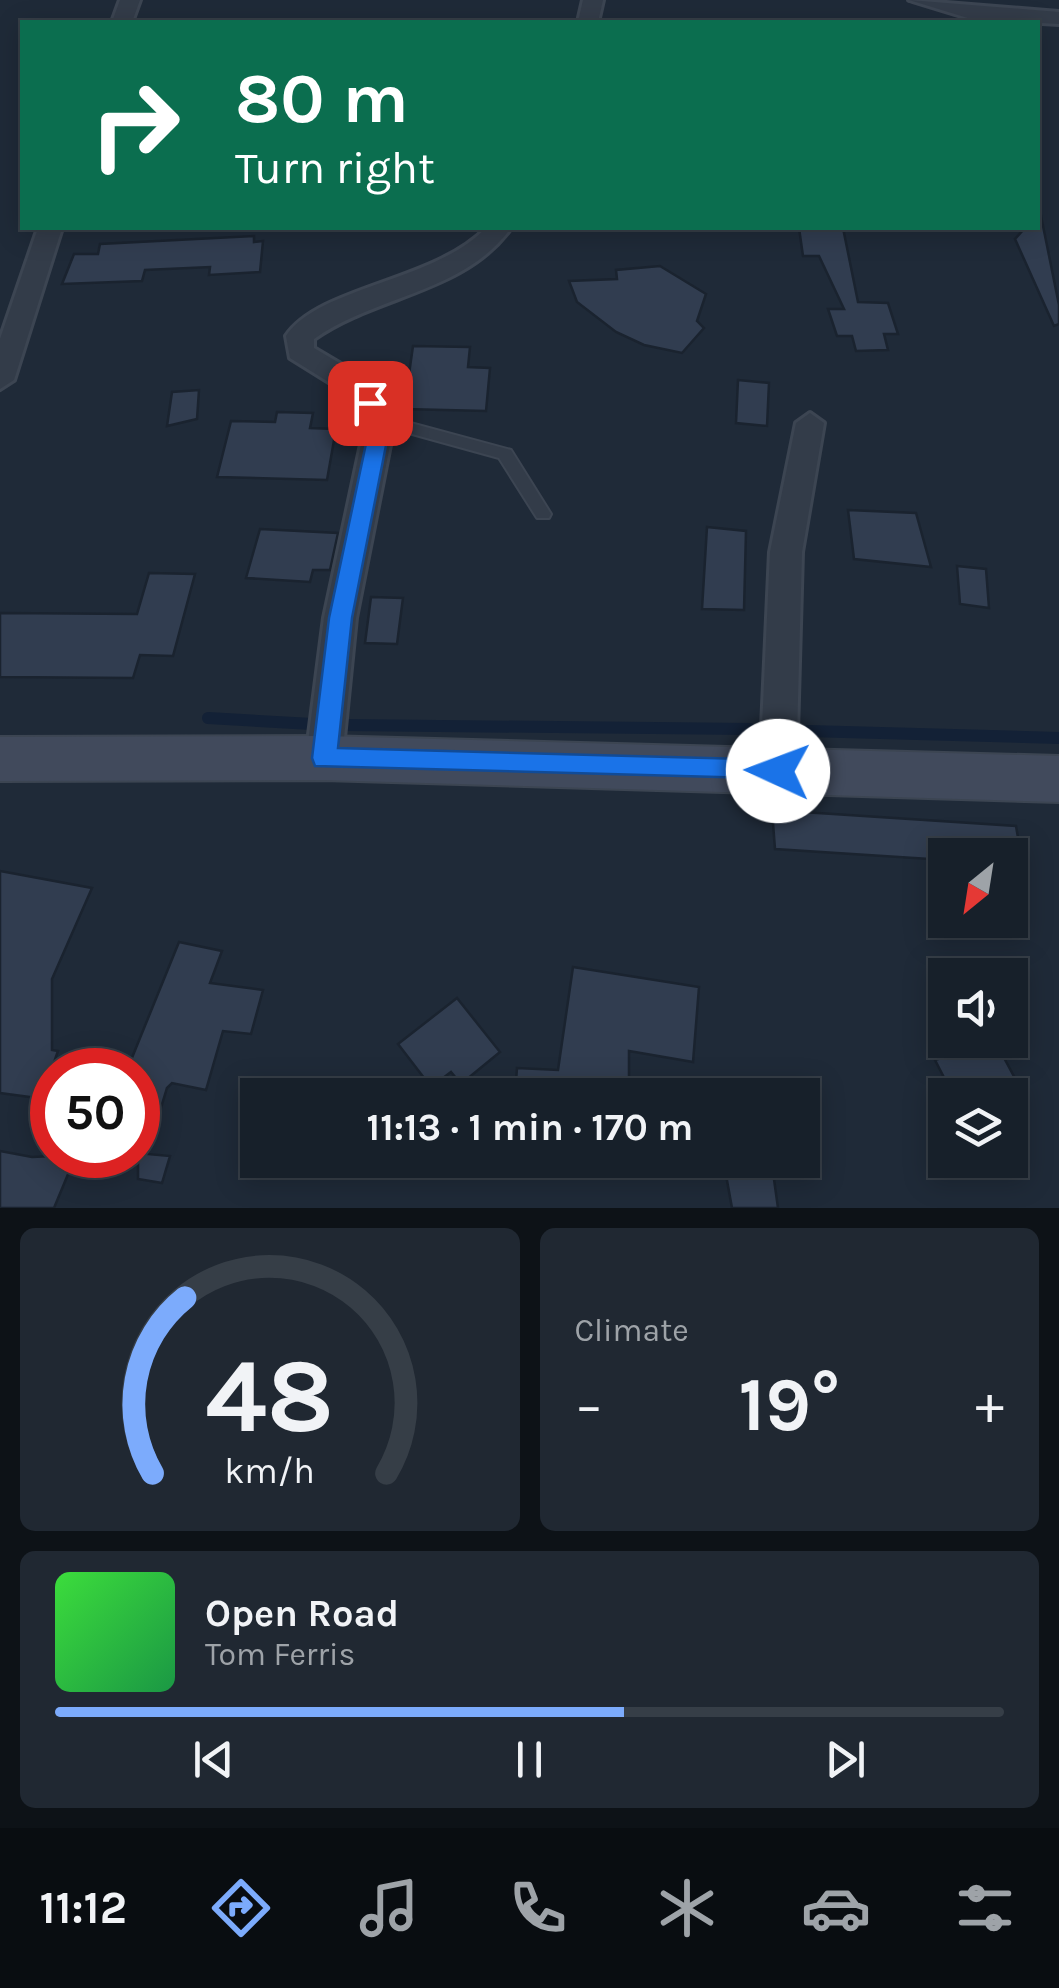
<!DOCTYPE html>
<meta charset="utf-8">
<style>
body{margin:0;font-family:Karla,sans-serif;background:#202832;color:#f1f3f6;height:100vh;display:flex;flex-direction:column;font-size:38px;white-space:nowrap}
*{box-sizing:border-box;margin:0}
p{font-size:32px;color:#9ea3a8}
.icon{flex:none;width:55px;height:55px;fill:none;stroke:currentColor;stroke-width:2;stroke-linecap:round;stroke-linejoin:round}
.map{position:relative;height:1208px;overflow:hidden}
.sheet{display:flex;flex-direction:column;gap:20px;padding:20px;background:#0d1217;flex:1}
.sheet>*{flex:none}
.hud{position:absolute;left:20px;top:20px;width:1020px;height:210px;border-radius:0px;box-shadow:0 5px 25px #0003,0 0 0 2px #363e47;background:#0b6e4f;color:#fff;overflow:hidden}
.needle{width:65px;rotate:210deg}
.controls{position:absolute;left:928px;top:838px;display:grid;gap:20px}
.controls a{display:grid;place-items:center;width:100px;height:100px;border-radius:0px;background:#17202a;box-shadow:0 5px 25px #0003,0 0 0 2px #363e47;font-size:50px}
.speed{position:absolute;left:30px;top:1048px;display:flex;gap:20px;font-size:50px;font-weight:700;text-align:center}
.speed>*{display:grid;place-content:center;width:130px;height:130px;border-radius:50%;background:#17202a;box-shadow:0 5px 25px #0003,0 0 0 2px #363e47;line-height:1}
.speed .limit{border:15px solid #d22;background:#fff;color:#111}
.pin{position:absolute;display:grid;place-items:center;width:85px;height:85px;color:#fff;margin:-42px;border-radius:20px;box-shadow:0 5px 15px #0006}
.me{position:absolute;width:110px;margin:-55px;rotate:272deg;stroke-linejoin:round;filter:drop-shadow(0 0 8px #0008)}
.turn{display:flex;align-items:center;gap:35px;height:210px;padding:0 50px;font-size:45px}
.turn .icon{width:130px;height:130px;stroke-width:2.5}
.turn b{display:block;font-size:70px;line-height:85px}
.big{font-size:75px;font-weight:700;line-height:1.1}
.sheet .widget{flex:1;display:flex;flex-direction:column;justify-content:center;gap:15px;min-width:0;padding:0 35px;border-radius:15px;background:#202832}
.sheet .dial{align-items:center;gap:0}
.dial svg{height:260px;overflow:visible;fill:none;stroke:#363e47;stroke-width:7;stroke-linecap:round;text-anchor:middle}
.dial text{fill:#f1f3f6;stroke:none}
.song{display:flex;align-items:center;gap:30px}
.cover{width:120px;height:120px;border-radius:15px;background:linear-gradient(135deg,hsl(120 70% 55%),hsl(140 70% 35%))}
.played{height:10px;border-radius:5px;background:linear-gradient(90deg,#7cabfc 60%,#363e47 60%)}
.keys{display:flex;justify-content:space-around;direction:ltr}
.heat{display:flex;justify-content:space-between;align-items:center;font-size:55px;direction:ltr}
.sheet .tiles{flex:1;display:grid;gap:20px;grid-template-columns:1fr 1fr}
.widget:last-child{grid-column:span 2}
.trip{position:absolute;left:240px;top:1078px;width:580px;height:100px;border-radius:0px;background:#17202a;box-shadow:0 5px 25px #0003,0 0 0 2px #363e47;font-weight:700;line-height:100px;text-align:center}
.tab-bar{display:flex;height:160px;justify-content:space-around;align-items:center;background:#090d11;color:#9ea3a8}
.tab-bar .icon{width:70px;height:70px}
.tab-bar .current{color:#7cabfc}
.tab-bar b{font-size:45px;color:#f1f3f6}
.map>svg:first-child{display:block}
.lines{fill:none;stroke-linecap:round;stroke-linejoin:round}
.stream{stroke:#132136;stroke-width:12}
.building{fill:#313d50;stroke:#1a232f;stroke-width:2.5}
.lane-casing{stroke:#3c4552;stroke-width:4}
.street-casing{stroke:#3c4552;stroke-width:6}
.secondary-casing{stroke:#3c4552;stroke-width:4}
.lane{fill:#333c49;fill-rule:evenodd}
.street{fill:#333c49;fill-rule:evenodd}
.secondary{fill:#414a5c;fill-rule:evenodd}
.route{fill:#1a73e8;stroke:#114b97;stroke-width:2.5}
</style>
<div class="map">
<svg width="1059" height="1208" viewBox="0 0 1059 1208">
<rect width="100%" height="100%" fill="#1f2a38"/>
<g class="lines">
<g class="stream">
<path d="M208,718L312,724"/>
<path d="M344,725L750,729"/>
<path d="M808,731L1059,738"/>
</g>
</g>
<g class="building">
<path d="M1040,211L1059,305V324L1054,326L1015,239L1025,228H1038Z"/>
<path d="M799,228H843L858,302L888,303L898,334H884L888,350L856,351L852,336H837L828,309H844L819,256H803Z"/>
<path d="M254,236V242L263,241L260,272L209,275L210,267L145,270L142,281L62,284L74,254H98L100,244Z"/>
<path d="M660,266L706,294L697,321L704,328L682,353L644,345L616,332L577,302L569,281L617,279L616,270Z"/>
<path d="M413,346L470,347L468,367L490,368L486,411L404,409Z"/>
<path d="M738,380L769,383L767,426L736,423Z"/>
<path d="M199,390L197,419L167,426L172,392Z"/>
<path d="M277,412L313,413L310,428L336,429L327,480L217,477L231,421L275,422Z"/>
<path d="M848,510L916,513L931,567L854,559Z"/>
<path d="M707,527L746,531L744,610L702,609Z"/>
<path d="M260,529L338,533L330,570H313L310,582L246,578Z"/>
<path d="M957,566L986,569L989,608L960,604Z"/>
<path d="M149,573L195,574L173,656L140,655L133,678L0,677V613L137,614Z"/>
<path d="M371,597L403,598L397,644L365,643Z"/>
<path d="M772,810L1016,826L1021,855H945V860L775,849Z"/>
<path d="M0,871L92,888L52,979V1050L58,1051L52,1068V1100L0,1093Z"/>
<path d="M179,942L222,951L210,983L263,990L251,1034L223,1031L206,1090L172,1083L167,1088L147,1154L170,1156L162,1183L138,1179V1070H127Z"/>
<path d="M573,967L699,987L693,1062L629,1051V1095H515L517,1068L558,1070Z"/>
<path d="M457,998L500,1052L461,1084L451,1072L431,1087L398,1044Z"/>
<path d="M995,1041L1024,1095H953L935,1060Z"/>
<path d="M0,1151L32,1157L76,1155L54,1208H0Z"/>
<path d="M773,1172L778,1208H732L726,1175Z"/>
</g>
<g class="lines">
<defs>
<path id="lane" d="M381,415L511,450L551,514L549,518H537L499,458L376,424L373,420L376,416Z"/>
<g id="street">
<path d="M120,0H140L132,22H112Z"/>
<path d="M583,0H603L598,22H578Z"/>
<path d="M909,0L1059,12V24L971,19Z"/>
<path d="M38,228H62L14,380L0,389V339Z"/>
<path d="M486,228H511C464,293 376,295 314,339V348L363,377L395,420L356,618L342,758L337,769L324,773L311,769L306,758L324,618L366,421L343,391L290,358L286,336C320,286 434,282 486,228Z"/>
<path d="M810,413L824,423L802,552L796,771L791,782L778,786L765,782L760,771L770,552L796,423Z"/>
</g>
<path id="secondary" d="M324,736L1059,756V802L324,780L0,781V737Z"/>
</defs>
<use href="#lane" class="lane-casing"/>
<use href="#street" class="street-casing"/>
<use href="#secondary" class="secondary-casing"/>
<use href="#lane" class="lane"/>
<use href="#street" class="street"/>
<use href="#secondary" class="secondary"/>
</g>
<path class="route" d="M370,396L378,398L391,420L352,618L338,748L778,760L787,763L791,771L787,779L315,766L312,758L329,618L371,420L361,403Z"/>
</svg>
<div class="controls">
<a><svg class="needle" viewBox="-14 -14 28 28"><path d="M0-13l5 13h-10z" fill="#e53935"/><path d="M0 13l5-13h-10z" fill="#9ea3a8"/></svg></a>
<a><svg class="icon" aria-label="sound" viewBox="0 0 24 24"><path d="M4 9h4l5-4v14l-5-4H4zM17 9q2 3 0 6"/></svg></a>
<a><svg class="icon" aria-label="layers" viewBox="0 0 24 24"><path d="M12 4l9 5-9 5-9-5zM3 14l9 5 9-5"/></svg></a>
</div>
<div class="speed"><div class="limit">50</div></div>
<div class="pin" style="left:370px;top:403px;background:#d93025"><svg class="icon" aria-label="arrive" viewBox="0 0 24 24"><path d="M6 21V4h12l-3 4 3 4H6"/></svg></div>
<svg class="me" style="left:778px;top:771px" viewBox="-20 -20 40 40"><circle r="19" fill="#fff"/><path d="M0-13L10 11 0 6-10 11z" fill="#1a73e8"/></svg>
<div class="trip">11:13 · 1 min · 170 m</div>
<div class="hud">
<div class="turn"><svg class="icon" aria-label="right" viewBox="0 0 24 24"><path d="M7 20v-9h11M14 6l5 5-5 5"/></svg><div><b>80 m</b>Turn right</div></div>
</div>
</div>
<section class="sheet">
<div class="tiles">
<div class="widget dial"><svg viewBox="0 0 100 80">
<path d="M14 69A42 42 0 1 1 86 69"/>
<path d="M14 69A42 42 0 0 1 24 15" stroke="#7cabfc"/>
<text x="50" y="56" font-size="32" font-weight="700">48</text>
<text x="50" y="72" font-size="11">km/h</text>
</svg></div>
<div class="widget"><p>Climate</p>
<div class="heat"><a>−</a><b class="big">19°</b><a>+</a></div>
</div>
<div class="widget">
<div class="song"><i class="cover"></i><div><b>Open Road</b><p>Tom Ferris</p></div></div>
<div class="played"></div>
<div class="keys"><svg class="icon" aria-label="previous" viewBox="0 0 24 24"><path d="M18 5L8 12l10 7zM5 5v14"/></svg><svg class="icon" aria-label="pause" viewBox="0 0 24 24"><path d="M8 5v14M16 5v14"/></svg><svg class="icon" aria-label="next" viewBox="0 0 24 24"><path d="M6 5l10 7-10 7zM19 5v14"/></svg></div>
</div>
</div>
</section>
<nav class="tab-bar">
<b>11:12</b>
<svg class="icon current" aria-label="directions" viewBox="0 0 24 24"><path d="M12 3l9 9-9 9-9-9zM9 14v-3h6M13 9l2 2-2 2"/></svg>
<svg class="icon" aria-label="music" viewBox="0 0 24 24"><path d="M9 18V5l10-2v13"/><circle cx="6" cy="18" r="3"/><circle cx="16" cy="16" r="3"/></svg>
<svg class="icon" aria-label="phone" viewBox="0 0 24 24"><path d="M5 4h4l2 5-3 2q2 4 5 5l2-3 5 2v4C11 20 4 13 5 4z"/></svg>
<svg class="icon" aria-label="climate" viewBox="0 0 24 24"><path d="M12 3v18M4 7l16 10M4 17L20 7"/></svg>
<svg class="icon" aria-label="car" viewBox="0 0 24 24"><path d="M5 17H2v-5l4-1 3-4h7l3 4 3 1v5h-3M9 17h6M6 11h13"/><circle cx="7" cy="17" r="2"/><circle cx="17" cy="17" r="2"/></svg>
<svg class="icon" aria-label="filters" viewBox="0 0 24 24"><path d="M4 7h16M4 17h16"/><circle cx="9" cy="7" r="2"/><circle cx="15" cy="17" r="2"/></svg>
</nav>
